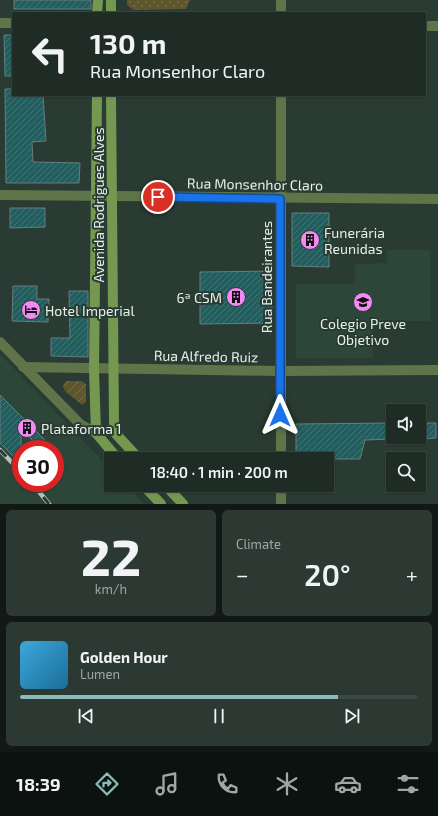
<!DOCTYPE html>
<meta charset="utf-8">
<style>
body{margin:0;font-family:"Exo 2",sans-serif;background:#2c3832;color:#f1f3f6;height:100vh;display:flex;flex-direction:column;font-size:15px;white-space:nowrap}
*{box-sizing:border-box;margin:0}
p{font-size:13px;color:#a1a7a7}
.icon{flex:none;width:22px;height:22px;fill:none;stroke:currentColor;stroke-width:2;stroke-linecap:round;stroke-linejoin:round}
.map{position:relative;height:504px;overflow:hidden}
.sheet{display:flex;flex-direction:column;gap:6px;padding:6px;background:#111815;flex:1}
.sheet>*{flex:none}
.top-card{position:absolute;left:12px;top:12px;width:414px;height:84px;border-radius:0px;box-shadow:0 1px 3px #0004,0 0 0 1px #3c4843;background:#1f2c26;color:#f1f3f6;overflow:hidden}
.tools{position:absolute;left:386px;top:404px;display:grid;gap:8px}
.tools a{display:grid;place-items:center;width:40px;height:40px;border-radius:0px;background:#1f2c26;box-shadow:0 1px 3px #0004,0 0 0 1px #3c4843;font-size:20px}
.speed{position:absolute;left:12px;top:440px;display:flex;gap:8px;font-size:20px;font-weight:700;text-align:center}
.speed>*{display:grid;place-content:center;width:52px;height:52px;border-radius:50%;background:#1f2c26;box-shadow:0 1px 3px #0004,0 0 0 1px #3c4843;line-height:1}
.speed .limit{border:6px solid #d22;background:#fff;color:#111}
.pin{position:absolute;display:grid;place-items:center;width:34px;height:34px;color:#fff;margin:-17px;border:2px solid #fff;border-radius:50%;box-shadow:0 1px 4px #0007}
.me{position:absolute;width:44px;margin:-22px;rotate:0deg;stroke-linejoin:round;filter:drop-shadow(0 0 3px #0008)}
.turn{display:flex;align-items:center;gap:14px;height:84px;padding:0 12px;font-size:18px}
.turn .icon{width:52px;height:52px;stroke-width:2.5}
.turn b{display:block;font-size:28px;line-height:34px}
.big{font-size:30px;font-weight:600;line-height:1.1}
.sheet .tile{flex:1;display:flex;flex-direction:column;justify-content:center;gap:6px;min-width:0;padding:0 14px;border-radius:6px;background:#2c3832}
.sheet .dial{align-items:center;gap:0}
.dial b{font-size:52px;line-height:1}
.song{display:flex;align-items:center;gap:12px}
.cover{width:48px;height:48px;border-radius:6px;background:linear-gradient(135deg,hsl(200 70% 55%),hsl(200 70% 35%))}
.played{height:4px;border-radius:2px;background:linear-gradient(90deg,#8bbbb9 80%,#3c4843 80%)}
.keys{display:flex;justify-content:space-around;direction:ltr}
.heat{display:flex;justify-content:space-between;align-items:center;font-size:22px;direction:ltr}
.sheet .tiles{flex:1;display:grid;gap:6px;grid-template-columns:1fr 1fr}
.tile:last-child{grid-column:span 2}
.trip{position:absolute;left:104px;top:452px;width:230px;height:40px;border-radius:0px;background:#1f2c26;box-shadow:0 1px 3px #0004,0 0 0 1px #3c4843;font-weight:600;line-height:40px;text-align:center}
.menu{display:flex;height:64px;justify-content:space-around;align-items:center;background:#0c120f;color:#a1a7a7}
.menu .icon{width:28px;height:28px}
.menu .current{color:#8bbbb9}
.menu b{font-size:18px;color:#f1f3f6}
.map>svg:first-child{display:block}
.built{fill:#2d463a;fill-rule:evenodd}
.park{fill:url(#park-dots)}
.garden{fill:url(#garden-furrows)}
.building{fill:url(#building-hatch);stroke:#667e7e}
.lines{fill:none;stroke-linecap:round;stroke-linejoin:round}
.minor{stroke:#5f7549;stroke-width:10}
.secondary{stroke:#749850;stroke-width:10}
.rail-casing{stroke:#b8c4be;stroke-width:4.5}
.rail{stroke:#293b32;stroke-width:3;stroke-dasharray:9;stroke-linecap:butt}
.route-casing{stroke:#114b97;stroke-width:10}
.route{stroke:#1a73e8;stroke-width:7}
.labels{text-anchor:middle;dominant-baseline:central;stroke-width:4;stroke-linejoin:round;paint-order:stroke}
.street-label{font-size:14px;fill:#e6f0eb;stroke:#293b32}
.poi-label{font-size:14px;fill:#e6f0eb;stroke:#293b32;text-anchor:start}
</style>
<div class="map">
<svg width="438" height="504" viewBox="0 0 438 504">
<defs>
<pattern id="park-dots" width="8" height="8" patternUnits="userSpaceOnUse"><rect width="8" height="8" fill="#5f562e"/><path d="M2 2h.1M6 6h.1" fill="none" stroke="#766f4c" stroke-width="1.8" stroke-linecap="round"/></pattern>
<pattern id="garden-furrows" width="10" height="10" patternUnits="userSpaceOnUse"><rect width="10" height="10" fill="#5f562e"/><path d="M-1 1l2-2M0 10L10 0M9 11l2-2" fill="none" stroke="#766f4c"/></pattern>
<pattern id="building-hatch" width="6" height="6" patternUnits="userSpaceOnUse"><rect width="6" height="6" fill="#245d5d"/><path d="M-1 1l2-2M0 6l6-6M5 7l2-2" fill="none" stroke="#447574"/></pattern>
</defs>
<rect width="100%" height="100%" fill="#293b32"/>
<g class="built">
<path d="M387,250H430V321H373V358H296V284H355V264L387,263Z"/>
<path d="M0,354L111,470V485H126L144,504H0ZM21,449H55V483H21Z"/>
</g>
<path class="park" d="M127,0H190L186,9L133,10L127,5Z"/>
<path class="garden" d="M66,381H82L86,384V402L82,405L65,391L63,386Z"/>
<g class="building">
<rect x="14" y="0" width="77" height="9"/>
<path d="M4,35H13V76H5Z"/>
<path d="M5,89H13V95H43L46,141L32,142L33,162L80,163L79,183H6Z"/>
<path d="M10,208H45V227L10,228Z"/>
<path d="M292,213H329V267L292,266Z"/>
<path d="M272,271V323L200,324V272Z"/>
<path d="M13,286H37V299H49L48,322L12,321Z"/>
<path d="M69,291H88V357L51,356V338H70Z"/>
<path d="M0,395L54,449H41L21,429V464L0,443Z"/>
<path d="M393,423V439L365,440L360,459H296V424Z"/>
<path d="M419,423H436V438L419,439Z"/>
</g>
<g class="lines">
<g class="minor">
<path d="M281,13V0"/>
<path d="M0,23H13"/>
<path d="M425,26H438"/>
<path d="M281,95V459"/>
<path d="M0,195L438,199"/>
<path d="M0,342L80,424L96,433"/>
<path d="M23,367L280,371L438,370"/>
<path d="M281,485V504"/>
</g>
<g class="secondary">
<path d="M97,13L98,0"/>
<path d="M111,13V0"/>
<path d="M97,95L94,369L96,433L118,459"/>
<path d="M111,95L114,423L116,434L139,459"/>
<path d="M143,485L161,504"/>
<path d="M165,485L183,504"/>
</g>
<defs>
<g id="rail">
<path d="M0,450L21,472"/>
<path d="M32,483L49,504"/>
</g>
</defs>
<use href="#rail" class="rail-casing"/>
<use href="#rail" class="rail"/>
</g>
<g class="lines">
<defs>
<path id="route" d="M158,197L280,199V415"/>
</defs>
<use href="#route" class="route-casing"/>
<use href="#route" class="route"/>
</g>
<defs>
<symbol id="building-disc" viewBox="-11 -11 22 22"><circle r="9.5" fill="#f28af3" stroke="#293b32"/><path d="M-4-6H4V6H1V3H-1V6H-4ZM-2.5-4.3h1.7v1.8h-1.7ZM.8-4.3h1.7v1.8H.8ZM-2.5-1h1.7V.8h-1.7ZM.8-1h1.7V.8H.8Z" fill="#111"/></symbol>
<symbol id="school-disc" viewBox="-11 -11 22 22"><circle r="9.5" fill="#f28af3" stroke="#293b32"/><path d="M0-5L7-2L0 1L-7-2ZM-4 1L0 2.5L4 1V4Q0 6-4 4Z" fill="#111"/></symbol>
<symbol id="hotel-disc" viewBox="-11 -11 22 22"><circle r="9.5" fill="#f28af3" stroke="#293b32"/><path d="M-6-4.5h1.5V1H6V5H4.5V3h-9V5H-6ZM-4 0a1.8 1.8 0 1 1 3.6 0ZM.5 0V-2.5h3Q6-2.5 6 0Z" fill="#111"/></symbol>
</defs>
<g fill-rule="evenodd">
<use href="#building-disc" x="299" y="229" width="22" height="22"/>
<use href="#building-disc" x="225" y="286" width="22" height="22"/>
<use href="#school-disc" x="352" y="291" width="22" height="22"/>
<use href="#hotel-disc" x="20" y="299" width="22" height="22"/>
<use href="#building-disc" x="16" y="417" width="22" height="22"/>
</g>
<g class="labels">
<g class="street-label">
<text transform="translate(255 184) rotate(1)">Rua Monsenhor Claro</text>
<text transform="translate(98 205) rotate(-90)">Avenida Rodrigues Alves</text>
<text transform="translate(266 277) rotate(-90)">Rua Bandeirantes</text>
<text transform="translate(206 356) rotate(1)">Rua Alfredo Ruiz</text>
</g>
<g class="poi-label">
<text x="324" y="232">Funerária<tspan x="324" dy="16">Reunidas</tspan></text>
<text x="222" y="297" text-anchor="end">6ª CSM</text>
<text x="45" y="310">Hotel Imperial</text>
<text x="363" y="323" text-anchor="middle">Colegio Preve<tspan x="363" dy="16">Objetivo</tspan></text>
<text x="41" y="428">Plataforma 1</text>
</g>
</g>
</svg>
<div class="tools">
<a><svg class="icon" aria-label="sound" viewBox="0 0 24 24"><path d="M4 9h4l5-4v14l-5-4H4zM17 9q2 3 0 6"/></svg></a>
<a><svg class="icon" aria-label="search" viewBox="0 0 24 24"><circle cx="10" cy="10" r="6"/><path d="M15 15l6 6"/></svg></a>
</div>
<div class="speed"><div class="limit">30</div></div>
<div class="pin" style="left:158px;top:197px;background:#d93025"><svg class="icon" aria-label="arrive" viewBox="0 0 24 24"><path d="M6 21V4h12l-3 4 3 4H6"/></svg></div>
<svg class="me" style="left:280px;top:415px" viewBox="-20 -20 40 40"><path d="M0-17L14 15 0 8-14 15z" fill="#1a73e8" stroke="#fff" stroke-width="4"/></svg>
<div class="trip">18:40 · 1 min · 200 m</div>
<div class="top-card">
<div class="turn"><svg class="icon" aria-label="left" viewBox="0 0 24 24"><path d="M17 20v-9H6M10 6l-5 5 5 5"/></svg><div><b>130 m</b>Rua Monsenhor Claro</div></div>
</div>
</div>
<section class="sheet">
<div class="tiles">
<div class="tile dial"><b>22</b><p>km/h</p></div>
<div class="tile"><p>Climate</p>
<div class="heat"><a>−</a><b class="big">20°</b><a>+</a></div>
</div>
<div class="tile">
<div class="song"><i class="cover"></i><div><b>Golden Hour</b><p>Lumen</p></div></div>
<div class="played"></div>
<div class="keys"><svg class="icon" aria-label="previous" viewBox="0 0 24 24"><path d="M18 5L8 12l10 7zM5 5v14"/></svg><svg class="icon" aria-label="pause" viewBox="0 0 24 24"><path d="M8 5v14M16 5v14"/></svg><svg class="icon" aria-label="next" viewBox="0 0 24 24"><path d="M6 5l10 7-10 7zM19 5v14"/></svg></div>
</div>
</div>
</section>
<nav class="menu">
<b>18:39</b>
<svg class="icon current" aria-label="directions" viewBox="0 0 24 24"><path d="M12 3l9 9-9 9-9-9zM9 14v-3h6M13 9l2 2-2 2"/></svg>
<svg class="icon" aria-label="music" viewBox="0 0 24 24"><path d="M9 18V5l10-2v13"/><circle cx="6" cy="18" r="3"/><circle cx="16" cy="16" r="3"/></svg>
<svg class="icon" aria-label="phone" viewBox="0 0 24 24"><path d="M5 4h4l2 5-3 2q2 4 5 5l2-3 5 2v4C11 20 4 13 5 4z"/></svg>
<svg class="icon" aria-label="climate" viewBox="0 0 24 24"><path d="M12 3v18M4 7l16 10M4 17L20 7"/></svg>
<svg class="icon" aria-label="car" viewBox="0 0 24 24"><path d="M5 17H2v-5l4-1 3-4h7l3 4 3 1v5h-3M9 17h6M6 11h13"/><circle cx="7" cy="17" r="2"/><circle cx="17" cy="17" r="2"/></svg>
<svg class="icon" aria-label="filters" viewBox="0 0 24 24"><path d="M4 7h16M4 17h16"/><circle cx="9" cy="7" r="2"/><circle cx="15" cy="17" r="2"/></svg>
</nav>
